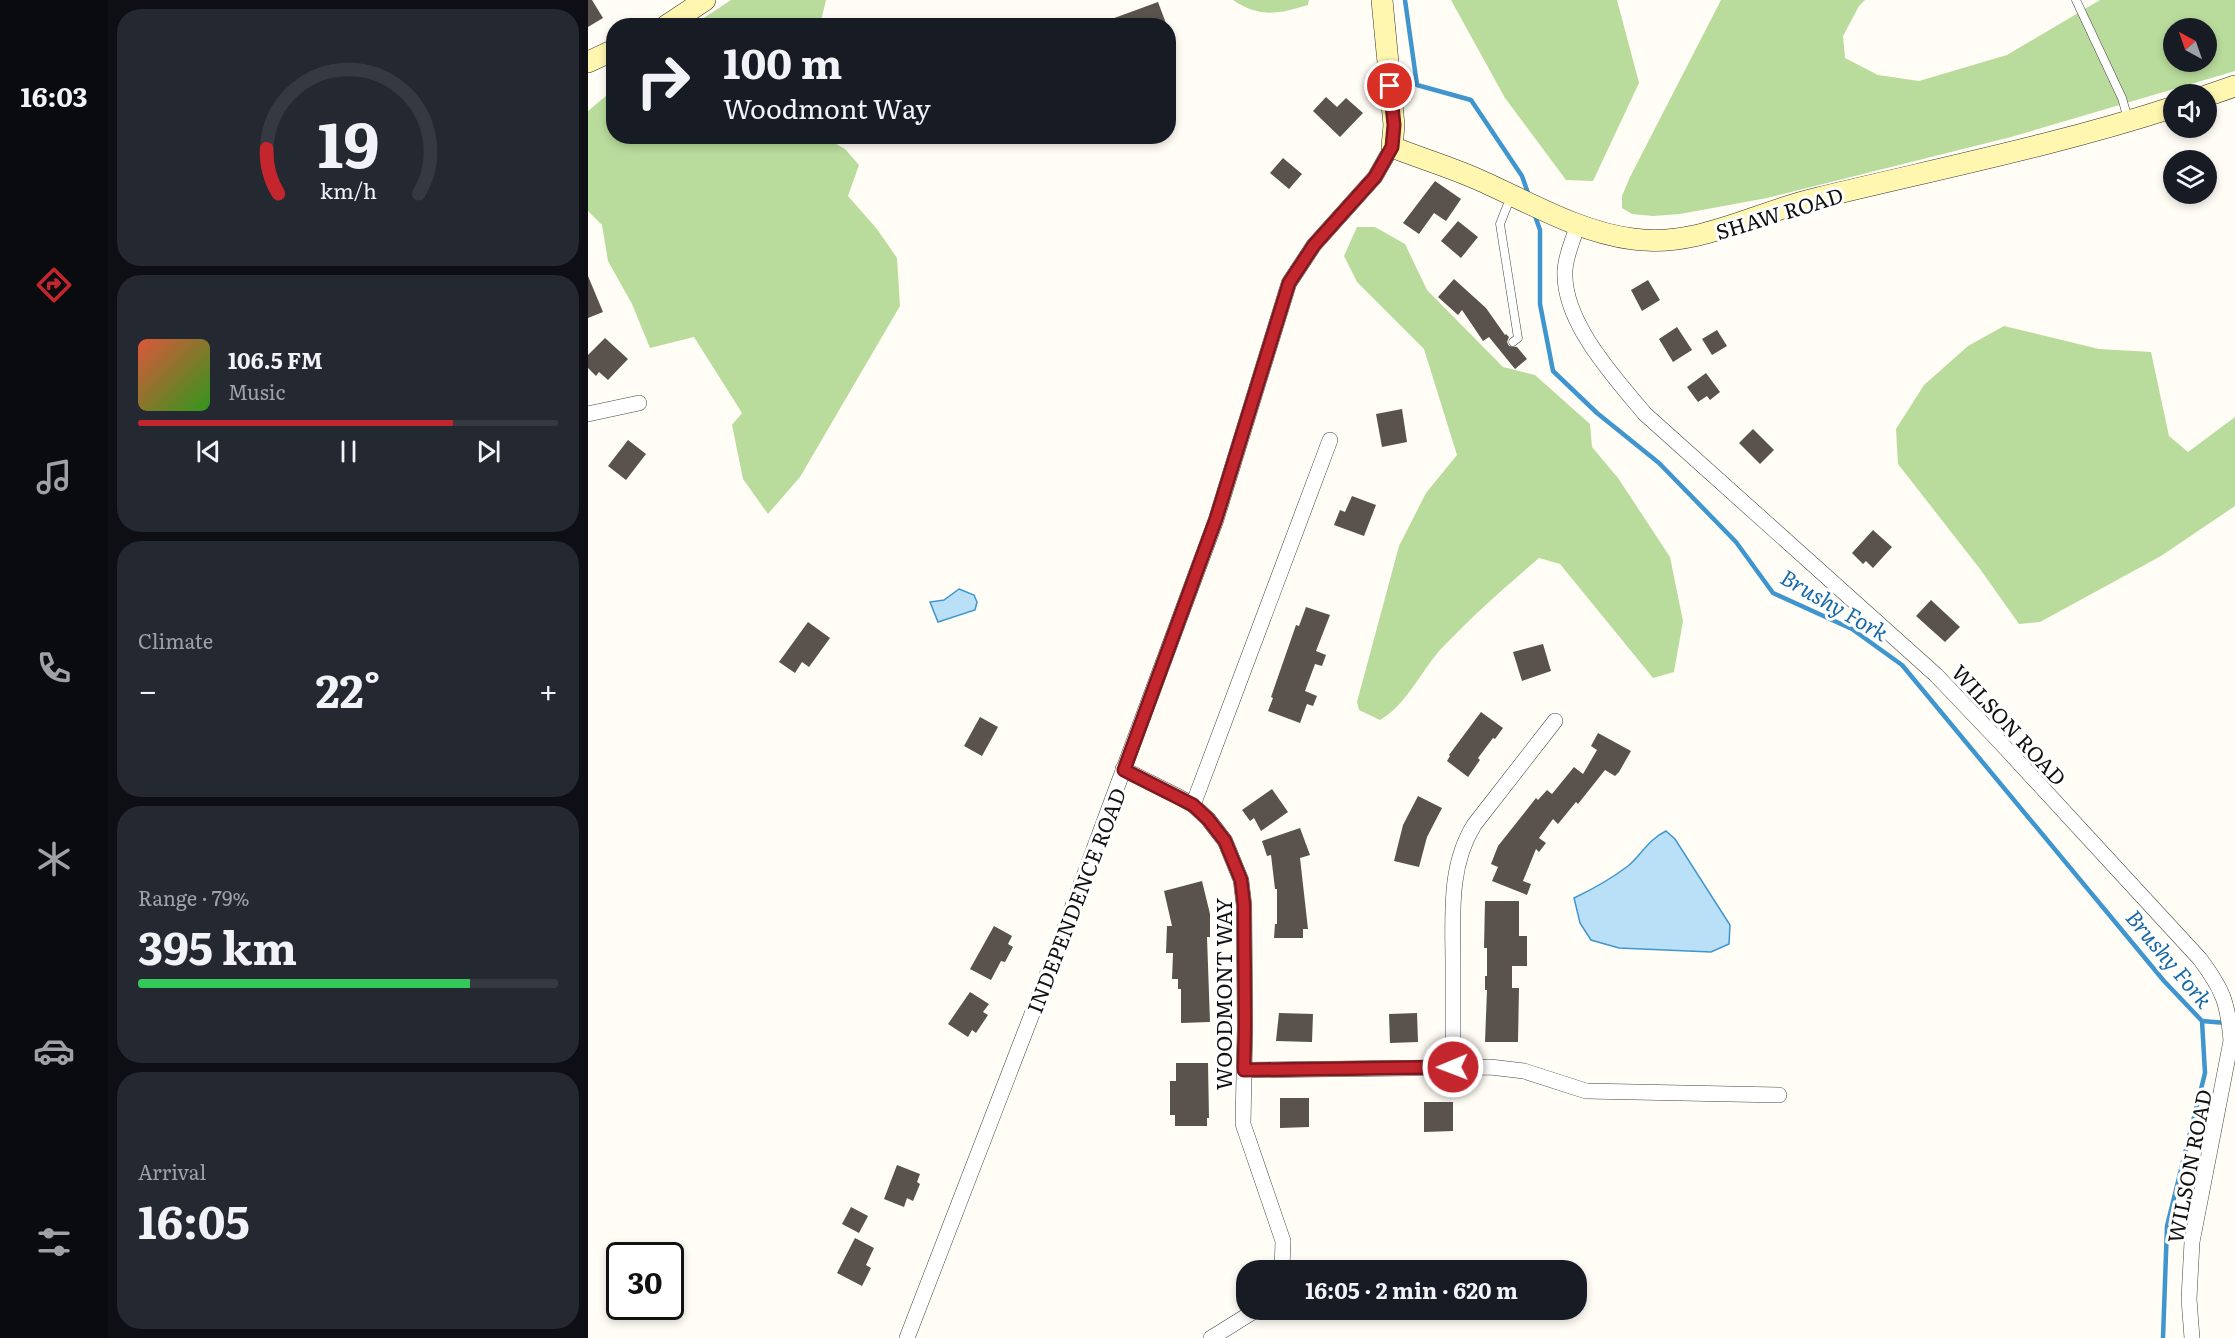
<!DOCTYPE html>
<meta charset="utf-8">
<style>
body{margin:0;font-family:Literata,serif;background:#242831;color:#f1f3f6;height:100vh;display:flex;flex-direction:column;font-size:22px;white-space:nowrap}
*{box-sizing:border-box;margin:0}
p{font-size:20px;color:#9ea1a6}
.icon{flex:none;width:33px;height:33px;fill:none;stroke:currentColor;stroke-width:2;stroke-linecap:round;stroke-linejoin:round}
.map{position:relative;flex:1;overflow:hidden}
.side{display:flex;flex-direction:column;gap:9px;padding:9px;background:#0d0f14;width:480px}
.side>*{flex:none}
.banner{position:absolute;left:18px;top:18px;width:570px;height:126px;border-radius:24px;box-shadow:0 3px 9px #0003;background:#171b24;color:#f1f3f6;overflow:hidden}
.needle{width:39px;rotate:320deg}
.buttons{position:absolute;left:1575px;top:18px;display:grid;gap:12px}
.buttons a{display:grid;place-items:center;width:54px;height:54px;border-radius:50%;background:#171b24;box-shadow:0 3px 9px #0003;font-size:30px}
.speed{position:absolute;left:18px;top:1242px;display:flex;gap:12px;font-size:30px;font-weight:700;text-align:center}
.speed>*{display:grid;place-content:center;width:78px;height:78px;border-radius:50%;background:#171b24;box-shadow:0 3px 9px #0003;line-height:1}
.speed .limit{border:3px solid #111;border-radius:9px;background:#fff;color:#111}
.pin{position:absolute;display:grid;place-items:center;width:51px;height:51px;color:#fff;margin:-26px;border:3px solid #fff;border-radius:50%;box-shadow:0 2px 6px #0007}
.me{position:absolute;width:66px;margin:-33px;rotate:269deg;stroke-linejoin:round;filter:drop-shadow(0 0 4px #0008)}
.turn{display:flex;align-items:center;gap:21px;height:126px;padding:0 18px;font-size:27px}
.turn .icon{width:78px;height:78px;stroke-width:2.5}
.turn b{display:block;font-size:42px;line-height:51px}
.big{font-size:45px;font-weight:700;line-height:1.1}
.side .widget{flex:1;display:flex;flex-direction:column;justify-content:center;gap:9px;min-width:0;padding:0 21px;border-radius:24px;background:#242831}
.side .dial{align-items:center;gap:0}
.dial svg{height:156px;overflow:visible;fill:none;stroke:#363941;stroke-width:7;stroke-linecap:round;text-anchor:middle}
.dial text{fill:#f1f3f6;stroke:none}
.song{display:flex;align-items:center;gap:18px}
.cover{width:72px;height:72px;border-radius:9px;background:linear-gradient(135deg,hsl(10 70% 55%),hsl(110 70% 35%))}
.played{height:6px;border-radius:3px;background:linear-gradient(90deg,#c4262e 75%,#363941 75%)}
.keys{display:flex;justify-content:space-around;direction:ltr}
.heat{display:flex;justify-content:space-between;align-items:center;font-size:33px;direction:ltr}
.charge{height:9px;border-radius:4px;background:linear-gradient(90deg,#34c759 79%,#363941 0)}
.trip{position:absolute;left:648px;top:1260px;width:351px;height:60px;border-radius:24px;background:#171b24;box-shadow:0 3px 9px #0003;font-weight:700;line-height:60px;text-align:center}
main{display:flex;flex:1;min-height:0}
.tabs{display:flex;flex-direction:column;width:108px;justify-content:space-around;align-items:center;background:#090b0e;color:#9ea1a6}
.tabs .icon{width:42px;height:42px}
.tabs .active{color:#c4262e}
.tabs b{font-size:27px;color:#f1f3f6}
.map>svg:first-child{display:block}
.forest{fill:#b9dc9c;fill-rule:evenodd}
.water{fill:#b9e0f7;stroke:#3f96cf;stroke-width:1.5}
.lines{fill:none;stroke-linecap:round;stroke-linejoin:round}
.stream{stroke:#3f96cf;stroke-width:4.5}
.building{fill:#5a524d}
.service-casing{stroke:#444;stroke-width:9}
.minor-casing{stroke:#444;stroke-width:16}
.secondary-casing{stroke:#333;stroke-width:22}
.service{stroke:#fff;stroke-width:8}
.minor{stroke:#fff;stroke-width:15}
.secondary{stroke:#fff6b0;stroke-width:21}
.route-casing{stroke:#7f191e;stroke-width:15}
.route{stroke:#c4262e;stroke-width:10}
.labels{text-anchor:middle;dominant-baseline:central;stroke-width:6;stroke-linejoin:round;paint-order:stroke}
.street-label{font-size:21px;fill:#111;stroke:#fff}
.water-label{font-size:22px;font-style:italic;fill:#1768a6;stroke:#fff}
</style>
<main>
<nav class="tabs">
<b>16:03</b>
<svg class="icon active" aria-label="directions" viewBox="0 0 24 24"><path d="M12 3l9 9-9 9-9-9zM9 14v-3h6M13 9l2 2-2 2"/></svg>
<svg class="icon" aria-label="music" viewBox="0 0 24 24"><path d="M9 18V5l10-2v13"/><circle cx="6" cy="18" r="3"/><circle cx="16" cy="16" r="3"/></svg>
<svg class="icon" aria-label="phone" viewBox="0 0 24 24"><path d="M5 4h4l2 5-3 2q2 4 5 5l2-3 5 2v4C11 20 4 13 5 4z"/></svg>
<svg class="icon" aria-label="climate" viewBox="0 0 24 24"><path d="M12 3v18M4 7l16 10M4 17L20 7"/></svg>
<svg class="icon" aria-label="car" viewBox="0 0 24 24"><path d="M5 17H2v-5l4-1 3-4h7l3 4 3 1v5h-3M9 17h6M6 11h13"/><circle cx="7" cy="17" r="2"/><circle cx="17" cy="17" r="2"/></svg>
<svg class="icon" aria-label="filters" viewBox="0 0 24 24"><path d="M4 7h16M4 17h16"/><circle cx="9" cy="7" r="2"/><circle cx="15" cy="17" r="2"/></svg>
</nav>
<section class="side">
<div class="widget dial"><svg viewBox="0 0 100 80">
<path d="M14 69A42 42 0 1 1 86 69"/>
<path d="M14 69A42 42 0 0 1 8 46" stroke="#c4262e"/>
<text x="50" y="56" font-size="32" font-weight="700">19</text>
<text x="50" y="72" font-size="11">km/h</text>
</svg></div>
<div class="widget">
<div class="song"><i class="cover"></i><div><b>106.5 FM</b><p>Music</p></div></div>
<div class="played"></div>
<div class="keys"><svg class="icon" aria-label="previous" viewBox="0 0 24 24"><path d="M18 5L8 12l10 7zM5 5v14"/></svg><svg class="icon" aria-label="pause" viewBox="0 0 24 24"><path d="M8 5v14M16 5v14"/></svg><svg class="icon" aria-label="next" viewBox="0 0 24 24"><path d="M6 5l10 7-10 7zM19 5v14"/></svg></div>
</div>
<div class="widget"><p>Climate</p>
<div class="heat"><a>−</a><b class="big">22°</b><a>+</a></div>
</div>
<div class="widget"><p>Range · 79%</p><b class="big">395 km</b><div class="charge"></div></div>
<div class="widget"><p>Arrival</p><b class="big">16:05</b></div>
</section>
<div class="map">
<svg width="1647" height="1338" viewBox="0 0 1647 1338">
<rect width="100%" height="100%" fill="#fffdf5"/>
<g class="forest">
<path d="M143,0H238L232,25H105Z"/>
<path d="M645,0H721L720,5C691,14 671,18 645,0Z"/>
<path d="M863,0H1029L1051,83L1005,181L978,180L917,98Z"/>
<path d="M1133,0H1277L1271,6L1255,36L1257,58L1290,75L1331,81L1419,55L1512,0H1647V71L1423,137L1179,198L1092,214L1065,216L1044,214L1034,208V196L1042,177ZM1586,28H1618V62H1586Z"/>
<path d="M25,90L26,136L236,137L257,149L271,165L260,196L289,229L309,258L312,306L212,477L180,514L155,479L144,425L154,413L106,337L62,348L44,304L20,261L14,225L0,211V111Z"/>
<path d="M769,227H787L817,244L839,290L915,367L947,375L1002,424L1004,447L1030,478L1082,557L1095,621L1086,672L1065,678L972,564L951,558C917,587 883,617 852,650C832,673 818,705 792,720L771,710L769,702L811,546L838,493L869,455L836,349L769,282L756,256Z"/>
<path d="M1416,326L1511,349L1563,352L1581,436L1600,452L1647,417V506L1573,556L1452,622L1431,624L1392,569L1310,464L1308,429L1336,385L1380,346Z"/>
</g>
<g class="water">
<path d="M371,589L386,595L389,602L387,610L350,622L342,602L356,600Z"/>
<path d="M1078,831L1087,839L1142,925L1141,944L1123,952L1031,948L1003,940L992,923L986,898C1005,889 1023,879 1040,866C1053,855 1061,839 1078,831Z"/>
</g>
<g class="lines">
<g class="stream">
<path d="M817,0L829,85L883,100L934,176L941,196"/>
<path d="M946,213L952,230V304L965,371L1009,413L1071,463L1148,542L1185,593L1264,629L1314,665L1576,981L1614,1021L1617,1073L1579,1226L1575,1338"/>
<path d="M1614,1021L1638,1023"/>
</g>
</g>
<g class="building">
<path d="M0,0H4L15,18L0,27Z"/>
<path d="M570,2L579,26H510V24Z"/>
<path d="M738,97L749,107L758,98L775,113L752,137L725,111Z"/>
<path d="M695,158L714,174L701,189L682,173Z"/>
<path d="M847,181L873,199L858,221L846,213L831,234L815,223Z"/>
<path d="M870,221L890,237L873,258L853,241Z"/>
<path d="M0,276L15,312L0,318Z"/>
<path d="M866,279L898,308L917,335L918,334L921,337L919,342L921,346L929,347L939,359L927,369L901,337L895,341L874,310L870,315L850,297Z"/>
<path d="M1060,280L1072,300L1054,311L1043,290Z"/>
<path d="M1089,327L1104,350L1085,362L1071,339Z"/>
<path d="M1129,330L1139,346L1124,355L1114,339Z"/>
<path d="M17,338L40,359L20,380L11,372L8,376L0,368V355Z"/>
<path d="M1118,373L1132,392L1122,400L1119,396L1110,402L1099,387Z"/>
<path d="M814,409L819,442L794,447L788,414Z"/>
<path d="M1165,429L1186,450L1172,464L1151,443Z"/>
<path d="M40,440L58,454L38,480L20,466Z"/>
<path d="M764,496L788,505L776,536L746,525L752,510L757,512Z"/>
<path d="M1285,530L1304,547L1285,568L1278,561L1275,564L1264,553Z"/>
<path d="M1343,600L1372,627L1357,642L1328,616Z"/>
<path d="M718,607L742,615L728,651L738,655L734,666L727,664L717,691L729,696L725,706L719,704L712,723L680,711L685,698L683,697L708,625L711,626Z"/>
<path d="M220,622L242,638L221,667L214,662L207,673L191,662Z"/>
<path d="M955,644L963,671L934,681L925,652Z"/>
<path d="M893,712L915,728L907,739L905,738L890,758L892,760L880,777L859,761L862,756L861,755Z"/>
<path d="M392,717L410,727L394,756L376,746Z"/>
<path d="M1010,733L1043,751L1031,772L1027,776L1017,770L990,804L988,802L970,824L965,819L951,838L958,843L951,852L948,849L935,881L943,884L939,895L904,881L910,867L903,864L910,846L948,798L950,800L959,790L964,794L986,767L995,774L1009,750L1003,746Z"/>
<path d="M684,789L700,812L673,831L666,818L662,821L654,810Z"/>
<path d="M830,796L854,808L839,837L831,867L806,861L815,825Z"/>
<path d="M712,828L722,855L712,858L720,929H715V938H686L687,924H689V889H687L683,855L679,856L674,841Z"/>
<path d="M614,881L622,914V937H619L622,1022L593,1023V989H590V979H584L585,953H578L579,926H584L576,891Z"/>
<path d="M897,901H931V936H939V966H924V988H931L930,1042H897L899,990H897V976H899V948H896Z"/>
<path d="M406,926L424,936L420,944L425,947L417,962L413,961L403,980L382,969Z"/>
<path d="M382,992L401,1004L395,1012L400,1015L388,1033L384,1030L380,1037L360,1024Z"/>
<path d="M691,1013L725,1014L724,1042L688,1041Z"/>
<path d="M829,1013L830,1042L802,1043L801,1014Z"/>
<path d="M588,1063H620L621,1118H619V1126H587V1115H582V1081H588Z"/>
<path d="M692,1098H721V1127L692,1128Z"/>
<path d="M836,1102H865V1131L836,1132Z"/>
<path d="M309,1165L332,1174L329,1182L332,1184L325,1201L319,1198L316,1207L296,1199Z"/>
<path d="M263,1207L280,1216L271,1233L254,1224Z"/>
<path d="M267,1238L286,1248L278,1265L283,1268L274,1286L249,1273Z"/>
</g>
<g class="lines">
<defs>
<g id="service">
<path d="M1488,0L1534,98L1540,119"/>
<path d="M923,196L912,224L930,338L925,342"/>
</g>
<g id="minor">
<path d="M990,225C985,239 978,255 977,270C974,321 1026,377 1057,414L1348,675L1411,741L1612,959C1635,990 1640,1003 1643,1041L1604,1242L1601,1299L1604,1338"/>
<path d="M0,414L51,403"/>
<path d="M535,769L591,797L605,805L620,819L637,841L653,880L656,905L657,1026L655,1124L695,1241L694,1270"/>
<path d="M605,805L742,440"/>
<path d="M865,1067C865,1033 865,999 865,965C865,917 860,867 886,825L967,721"/>
<path d="M656,1070L902,1067L936,1071L998,1091L1191,1095"/>
<path d="M319,1338L466,957L628,520L701,283L726,245L787,177L804,147"/>
<path d="M623,1338L668,1310"/>
</g>
<g id="secondary">
<path d="M794,0L806,125L804,147C832,158 862,167 889,179C939,201 990,232 1045,239C1110,248 1168,212 1230,198C1349,169 1469,145 1586,107"/>
<path d="M78,26L117,0"/>
<path d="M0,62L26,50"/>
<path d="M1618,96L1647,86"/>
</g>
</defs>
<use href="#service" class="service-casing"/>
<use href="#minor" class="minor-casing"/>
<use href="#secondary" class="secondary-casing"/>
<use href="#service" class="service"/>
<use href="#minor" class="minor"/>
<use href="#secondary" class="secondary"/>
</g>
<g class="lines">
<defs>
<path id="route" d="M802,86L806,125L804,147L787,177L726,245L701,283L628,519L536,770L605,805L620,819L637,841L653,880L656,905L657,1026L656,1070L865,1067"/>
</defs>
<use href="#route" class="route-casing"/>
<use href="#route" class="route"/>
</g>
<g class="labels">
<g class="street-label">
<text transform="translate(1191 212) rotate(-17)">SHAW ROAD</text>
<text transform="translate(1422 724) rotate(47)">WILSON ROAD</text>
<text transform="translate(487 900) rotate(-69)">INDEPENDENCE ROAD</text>
<text transform="translate(634 994) rotate(-90)">WOODMONT WAY</text>
<text transform="translate(1600 1166) rotate(-79)">WILSON ROAD</text>
</g>
<g class="water-label">
<text transform="translate(1247 604) rotate(30)">Brushy Fork</text>
<text transform="translate(1582 958) rotate(50)">Brushy Fork</text>
</g>
</g>
</svg>
<div class="buttons">
<a><svg class="needle" viewBox="-14 -14 28 28"><path d="M0-13l5 13h-10z" fill="#e53935"/><path d="M0 13l5-13h-10z" fill="#9ea1a6"/></svg></a>
<a><svg class="icon" aria-label="sound" viewBox="0 0 24 24"><path d="M4 9h4l5-4v14l-5-4H4zM17 9q2 3 0 6"/></svg></a>
<a><svg class="icon" aria-label="layers" viewBox="0 0 24 24"><path d="M12 4l9 5-9 5-9-5zM3 14l9 5 9-5"/></svg></a>
</div>
<div class="speed"><div class="limit">30</div></div>
<div class="pin" style="left:802px;top:86px;background:#d93025"><svg class="icon" aria-label="arrive" viewBox="0 0 24 24"><path d="M6 21V4h12l-3 4 3 4H6"/></svg></div>
<svg class="me" style="left:865px;top:1067px" viewBox="-20 -20 40 40"><circle r="17" fill="#c4262e" stroke="#fff" stroke-width="3"/><path d="M0-11L8 9 0 5-8 9z" fill="#fff"/></svg>
<div class="trip">16:05 · 2 min · 620 m</div>
<div class="banner">
<div class="turn"><svg class="icon" aria-label="right" viewBox="0 0 24 24"><path d="M7 20v-9h11M14 6l5 5-5 5"/></svg><div><b>100 m</b>Woodmont Way</div></div>
</div>
</div>
</main>
